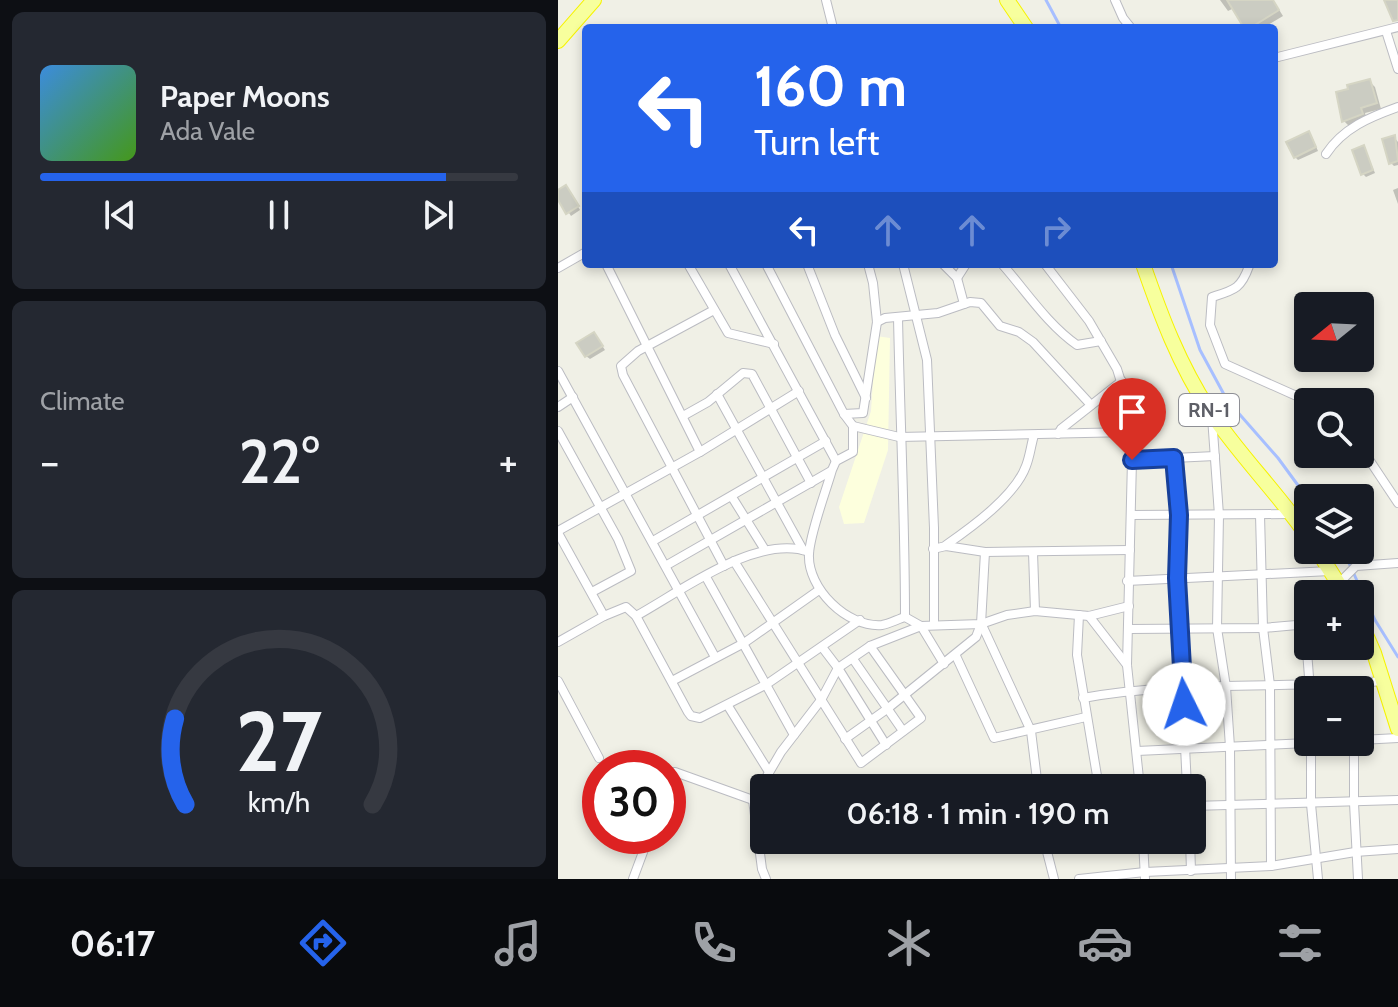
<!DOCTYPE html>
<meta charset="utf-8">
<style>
body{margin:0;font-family:Cabin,sans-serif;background:#242831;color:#f1f3f6;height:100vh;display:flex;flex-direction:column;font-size:30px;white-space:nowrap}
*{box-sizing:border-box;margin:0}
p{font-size:26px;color:#9ea1a6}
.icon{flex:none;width:44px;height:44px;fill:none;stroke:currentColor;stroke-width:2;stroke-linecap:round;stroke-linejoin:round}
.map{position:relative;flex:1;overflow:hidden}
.details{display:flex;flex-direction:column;gap:12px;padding:12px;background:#0d0f14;width:558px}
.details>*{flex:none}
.top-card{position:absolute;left:24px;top:24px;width:696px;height:244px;border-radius:8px;box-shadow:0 4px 12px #0003;background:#2563eb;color:#fff;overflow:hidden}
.needle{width:52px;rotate:252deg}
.fabs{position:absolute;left:736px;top:292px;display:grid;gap:16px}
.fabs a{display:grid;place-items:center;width:80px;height:80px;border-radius:8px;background:#171b24;box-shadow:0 4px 12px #0003;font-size:40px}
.speed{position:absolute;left:24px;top:750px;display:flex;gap:16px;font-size:40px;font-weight:700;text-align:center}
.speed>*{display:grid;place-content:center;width:104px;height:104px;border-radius:50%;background:#171b24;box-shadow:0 4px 12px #0003;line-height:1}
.speed .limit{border:12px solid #d22;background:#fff;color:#111}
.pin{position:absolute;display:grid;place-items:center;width:68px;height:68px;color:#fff;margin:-82px -34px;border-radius:50% 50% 50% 0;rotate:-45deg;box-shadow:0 0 8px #0007}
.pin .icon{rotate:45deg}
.me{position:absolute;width:88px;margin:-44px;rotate:356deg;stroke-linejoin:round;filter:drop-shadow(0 0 6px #0008)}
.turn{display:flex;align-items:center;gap:28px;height:168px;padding:0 40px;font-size:36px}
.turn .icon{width:104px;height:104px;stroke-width:2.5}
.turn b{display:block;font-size:56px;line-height:68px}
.lanes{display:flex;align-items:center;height:76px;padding:0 40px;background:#0003;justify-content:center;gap:40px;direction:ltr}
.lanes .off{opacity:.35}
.big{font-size:60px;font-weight:600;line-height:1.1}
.details .card{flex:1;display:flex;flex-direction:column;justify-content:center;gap:12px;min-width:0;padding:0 28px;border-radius:12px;background:#242831}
.details .dial{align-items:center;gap:0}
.dial svg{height:208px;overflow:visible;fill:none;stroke:#363941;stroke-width:7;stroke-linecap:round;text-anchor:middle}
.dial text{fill:#f1f3f6;stroke:none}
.song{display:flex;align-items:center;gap:24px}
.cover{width:96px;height:96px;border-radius:12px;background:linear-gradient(135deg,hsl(210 70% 55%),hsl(100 70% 35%))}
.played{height:8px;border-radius:4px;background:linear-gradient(90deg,#2563eb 85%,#363941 85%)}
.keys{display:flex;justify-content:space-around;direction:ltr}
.heat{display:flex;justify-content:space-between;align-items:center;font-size:44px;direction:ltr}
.trip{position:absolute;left:192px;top:774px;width:456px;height:80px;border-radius:8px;background:#171b24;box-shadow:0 4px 12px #0003;font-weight:600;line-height:80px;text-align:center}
.menu{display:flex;height:128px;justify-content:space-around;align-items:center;background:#090b0e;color:#9ea1a6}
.menu .icon{width:56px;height:56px}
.menu .active{color:#2563eb}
.menu b{font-size:36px;color:#f1f3f6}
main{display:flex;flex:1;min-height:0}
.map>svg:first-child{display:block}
.commercial{fill:#fdffdd}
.shadow{fill:#0003}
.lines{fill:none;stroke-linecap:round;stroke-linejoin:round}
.stream{stroke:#a7bfff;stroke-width:3}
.building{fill:#cbccc2;stroke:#d5d5c4;stroke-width:2}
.minor-casing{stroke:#bbbcc2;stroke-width:10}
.trunk-casing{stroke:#f6f300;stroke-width:16}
.minor{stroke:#fff;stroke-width:8}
.trunk{stroke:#f7ff9d;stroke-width:14}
.route-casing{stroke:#184099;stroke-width:20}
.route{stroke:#2563eb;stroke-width:14}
.labels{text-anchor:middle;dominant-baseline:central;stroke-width:6;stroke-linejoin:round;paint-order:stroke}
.shield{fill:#fff;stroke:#8e8f95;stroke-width:2}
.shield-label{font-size:20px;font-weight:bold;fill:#5e5f67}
</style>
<main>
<section class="details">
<div class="card">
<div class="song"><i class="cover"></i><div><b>Paper Moons</b><p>Ada Vale</p></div></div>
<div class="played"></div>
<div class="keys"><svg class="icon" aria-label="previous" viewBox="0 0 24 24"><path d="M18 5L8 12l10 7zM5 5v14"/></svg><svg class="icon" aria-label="pause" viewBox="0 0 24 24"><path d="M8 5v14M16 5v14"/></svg><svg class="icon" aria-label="next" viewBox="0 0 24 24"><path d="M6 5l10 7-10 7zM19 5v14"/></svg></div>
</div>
<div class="card"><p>Climate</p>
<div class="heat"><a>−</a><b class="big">22°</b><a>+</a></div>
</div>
<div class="card dial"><svg viewBox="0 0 100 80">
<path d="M14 69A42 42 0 1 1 86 69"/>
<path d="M14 69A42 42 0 0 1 10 36" stroke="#2563eb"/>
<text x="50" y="56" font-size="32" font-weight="700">27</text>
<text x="50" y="72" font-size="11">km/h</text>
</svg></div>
</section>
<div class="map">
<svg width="840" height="879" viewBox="0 0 840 879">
<rect width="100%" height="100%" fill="#f0f0e6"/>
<path class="commercial" d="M318,336L332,338L330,450L306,523L286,524L281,507L313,411Z"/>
<g class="shadow">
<path d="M662,0H715L725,16L705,28H688L676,8L670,11Z"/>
<path d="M811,81L817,87L823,109L807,113L809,120L792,127L786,121L780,93Z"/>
<path d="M754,137L760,151L740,160L737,157Z"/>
<path d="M836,137L840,142V165L836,166L833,163Z"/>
<path d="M806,147L817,173L808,177L804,173Z"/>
<path d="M840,188V204L835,190Z"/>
<path d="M11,191L22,210L13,216L0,196V193Z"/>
<path d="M39,338L47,350L32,359L28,356Z"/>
<path d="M508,840H563L564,843L516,849Z"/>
</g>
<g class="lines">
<g class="stream">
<path d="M488,0L503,28"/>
<path d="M613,264L642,350L669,400L720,458L750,499"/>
<path d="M785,550L817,620L840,657"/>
</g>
</g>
<g class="building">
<path d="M669,0H715L721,10L692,28H686Z"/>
<path d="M826,0H840V20L835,21Z"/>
<path d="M812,79L819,103L803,108L805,114L784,122L778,92L790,89L789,85Z"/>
<path d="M751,131L758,147L736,158L728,142Z"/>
<path d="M837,135L840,161L831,164L824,139Z"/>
<path d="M806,145L815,170L803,175L794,150Z"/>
<path d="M8,185L21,206L8,214L0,200V190Z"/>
<path d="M36,332L45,346L27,357L18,343Z"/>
</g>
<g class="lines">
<defs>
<g id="minor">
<path d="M268,0L275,28"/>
<path d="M557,0L565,18L573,28"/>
<path d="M828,31L840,69"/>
<path d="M716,58L840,27"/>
<path d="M768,154C785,128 812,117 840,107"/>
<path d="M48,264L142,452"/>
<path d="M130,264L170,333L216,344"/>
<path d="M171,264L278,461"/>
<path d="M208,264L286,414L295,426V452L278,461L274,470C268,491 252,533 251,554C249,588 289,628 324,625C331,624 340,619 347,617L363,626L423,624L449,615L477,611L531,616L571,606"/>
<path d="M249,264L277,335L308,398"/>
<path d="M345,264L369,360L376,528V624"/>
<path d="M385,264L399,278L406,304"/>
<path d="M444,264C468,291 489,324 519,345L543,341"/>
<path d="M487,264L531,321L559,369L569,401L574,460L569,665L582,788"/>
<path d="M691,266C683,289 676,290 654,297L652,325L667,364L752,402"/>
<path d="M0,268L28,252"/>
<path d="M399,278L408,264"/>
<path d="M156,310L80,351L63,366L65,375L166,566"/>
<path d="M340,317C342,417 347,517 347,617"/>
<path d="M319,322L327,318L380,313L412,302L423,303L442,326L461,332L475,342L533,405"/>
<path d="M0,371L157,657"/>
<path d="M159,394L245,550"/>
<path d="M0,407L15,397"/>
<path d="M286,414L305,413L319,322L315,283L310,264"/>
<path d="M125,416L150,402L185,373L194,374L253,483"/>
<path d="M654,417L661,515L659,628L668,687L672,747L673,879"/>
<path d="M295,426L341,437L573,432"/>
<path d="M0,431L60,539L73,571L34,592"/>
<path d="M500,434L503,429L564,381"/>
<path d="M802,446L840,503"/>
<path d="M616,458L621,515L619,578L629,788"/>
<path d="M574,460L657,456"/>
<path d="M174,497L207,550"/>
<path d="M573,515L732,514"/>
<path d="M702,515L705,628L712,685L713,866"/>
<path d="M0,531L142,452L241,391"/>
<path d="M0,533L46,616"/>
<path d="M95,541L268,441"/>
<path d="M388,545C414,527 457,496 468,466C472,456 473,445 476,435"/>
<path d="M375,549L388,546L427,552L572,550"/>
<path d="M475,552L477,611"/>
<path d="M176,561L303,763L363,718L312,646"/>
<path d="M109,565L273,471"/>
<path d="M148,577L236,735"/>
<path d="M569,581L772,571"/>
<path d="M781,583L798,566L840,563"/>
<path d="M521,615L519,655L541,788"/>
<path d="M78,616C122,592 199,533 251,552"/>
<path d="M531,616L569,665"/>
<path d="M424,625L473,731L480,788"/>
<path d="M747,625L752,690"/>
<path d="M571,629L705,628L750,624"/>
<path d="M0,642L46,616L68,607L78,616L130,712L133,716L142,718L209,684L302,620"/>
<path d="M264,647L280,668L328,745"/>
<path d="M398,656L436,738L528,717"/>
<path d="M295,659L345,731"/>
<path d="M0,681L41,758"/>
<path d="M114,681L186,643L261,590"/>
<path d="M525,698C625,680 725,689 825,681"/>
<path d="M170,706L211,772"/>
<path d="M287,739L329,709L418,637L423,624L427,552"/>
<path d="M802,740L840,738"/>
<path d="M753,742V804L760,879"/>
<path d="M796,742V803L800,879"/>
<path d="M579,751L771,742"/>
<path d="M110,772H117L195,800"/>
<path d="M634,806L840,800"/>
<path d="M486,840L496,879"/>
<path d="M585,840L587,879"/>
<path d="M632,840L633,871"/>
<path d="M75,879L91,836"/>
<path d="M208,879L204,869L195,800L223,752L263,700L280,668L312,646L363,626L386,664"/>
<path d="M521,879L587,872L713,866L797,852L840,849"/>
</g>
<g id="trunk">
<path d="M449,0L468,28"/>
<path d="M0,41L36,0"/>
<path d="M585,264C603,316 621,364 651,410C681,455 720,493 750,537"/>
<path d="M759,550L787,594"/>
<path d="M802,621L816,653L840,729"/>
</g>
</defs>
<use href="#minor" class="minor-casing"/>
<use href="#trunk" class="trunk-casing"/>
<use href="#minor" class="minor"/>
<use href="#trunk" class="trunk"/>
</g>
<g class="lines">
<defs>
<path id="route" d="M574,460L616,458L621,515L619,578L626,704"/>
</defs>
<use href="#route" class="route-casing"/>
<use href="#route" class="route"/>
</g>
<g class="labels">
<rect class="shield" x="621" y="394" width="60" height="32" rx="6"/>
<g class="shield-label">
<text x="651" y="410">RN-1</text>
</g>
</g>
</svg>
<div class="fabs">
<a><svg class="needle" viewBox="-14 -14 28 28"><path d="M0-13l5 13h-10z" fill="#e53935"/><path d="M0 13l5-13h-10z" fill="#9ea1a6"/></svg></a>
<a><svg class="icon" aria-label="search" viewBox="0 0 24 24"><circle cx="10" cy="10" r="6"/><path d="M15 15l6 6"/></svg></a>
<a><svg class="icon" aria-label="layers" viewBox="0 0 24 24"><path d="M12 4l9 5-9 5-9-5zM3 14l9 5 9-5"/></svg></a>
<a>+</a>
<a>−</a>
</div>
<div class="speed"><div class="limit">30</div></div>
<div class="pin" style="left:574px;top:460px;background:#d93025"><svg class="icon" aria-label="arrive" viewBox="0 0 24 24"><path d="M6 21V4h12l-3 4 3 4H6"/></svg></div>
<svg class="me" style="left:626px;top:704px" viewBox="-20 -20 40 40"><circle r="19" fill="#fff"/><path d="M0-13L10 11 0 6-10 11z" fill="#2563eb"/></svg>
<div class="trip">06:18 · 1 min · 190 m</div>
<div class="top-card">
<div class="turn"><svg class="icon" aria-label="left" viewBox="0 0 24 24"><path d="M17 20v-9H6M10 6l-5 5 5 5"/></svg><div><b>160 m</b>Turn left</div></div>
<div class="lanes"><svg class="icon" aria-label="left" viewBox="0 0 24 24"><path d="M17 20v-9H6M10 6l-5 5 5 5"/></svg><svg class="icon off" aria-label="ahead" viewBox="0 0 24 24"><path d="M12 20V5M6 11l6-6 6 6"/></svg><svg class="icon off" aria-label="ahead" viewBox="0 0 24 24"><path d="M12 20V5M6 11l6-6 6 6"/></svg><svg class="icon off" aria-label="right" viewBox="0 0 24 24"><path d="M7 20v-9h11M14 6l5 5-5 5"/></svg></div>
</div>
</div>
</main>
<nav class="menu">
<b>06:17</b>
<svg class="icon active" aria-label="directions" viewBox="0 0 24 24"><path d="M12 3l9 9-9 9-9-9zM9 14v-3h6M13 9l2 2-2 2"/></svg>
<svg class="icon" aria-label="music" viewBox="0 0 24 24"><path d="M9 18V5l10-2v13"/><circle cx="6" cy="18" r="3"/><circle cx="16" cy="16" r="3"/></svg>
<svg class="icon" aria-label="phone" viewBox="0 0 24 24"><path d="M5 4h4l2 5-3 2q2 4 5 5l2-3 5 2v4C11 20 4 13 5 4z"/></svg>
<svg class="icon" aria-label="climate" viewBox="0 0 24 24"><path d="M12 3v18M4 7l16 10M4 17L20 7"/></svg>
<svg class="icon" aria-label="car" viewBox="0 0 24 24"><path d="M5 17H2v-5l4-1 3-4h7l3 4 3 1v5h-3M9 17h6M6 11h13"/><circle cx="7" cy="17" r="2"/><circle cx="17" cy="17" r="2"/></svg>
<svg class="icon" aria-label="filters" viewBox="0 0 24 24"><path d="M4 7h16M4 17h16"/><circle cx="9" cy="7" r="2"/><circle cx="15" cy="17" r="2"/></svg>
</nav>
